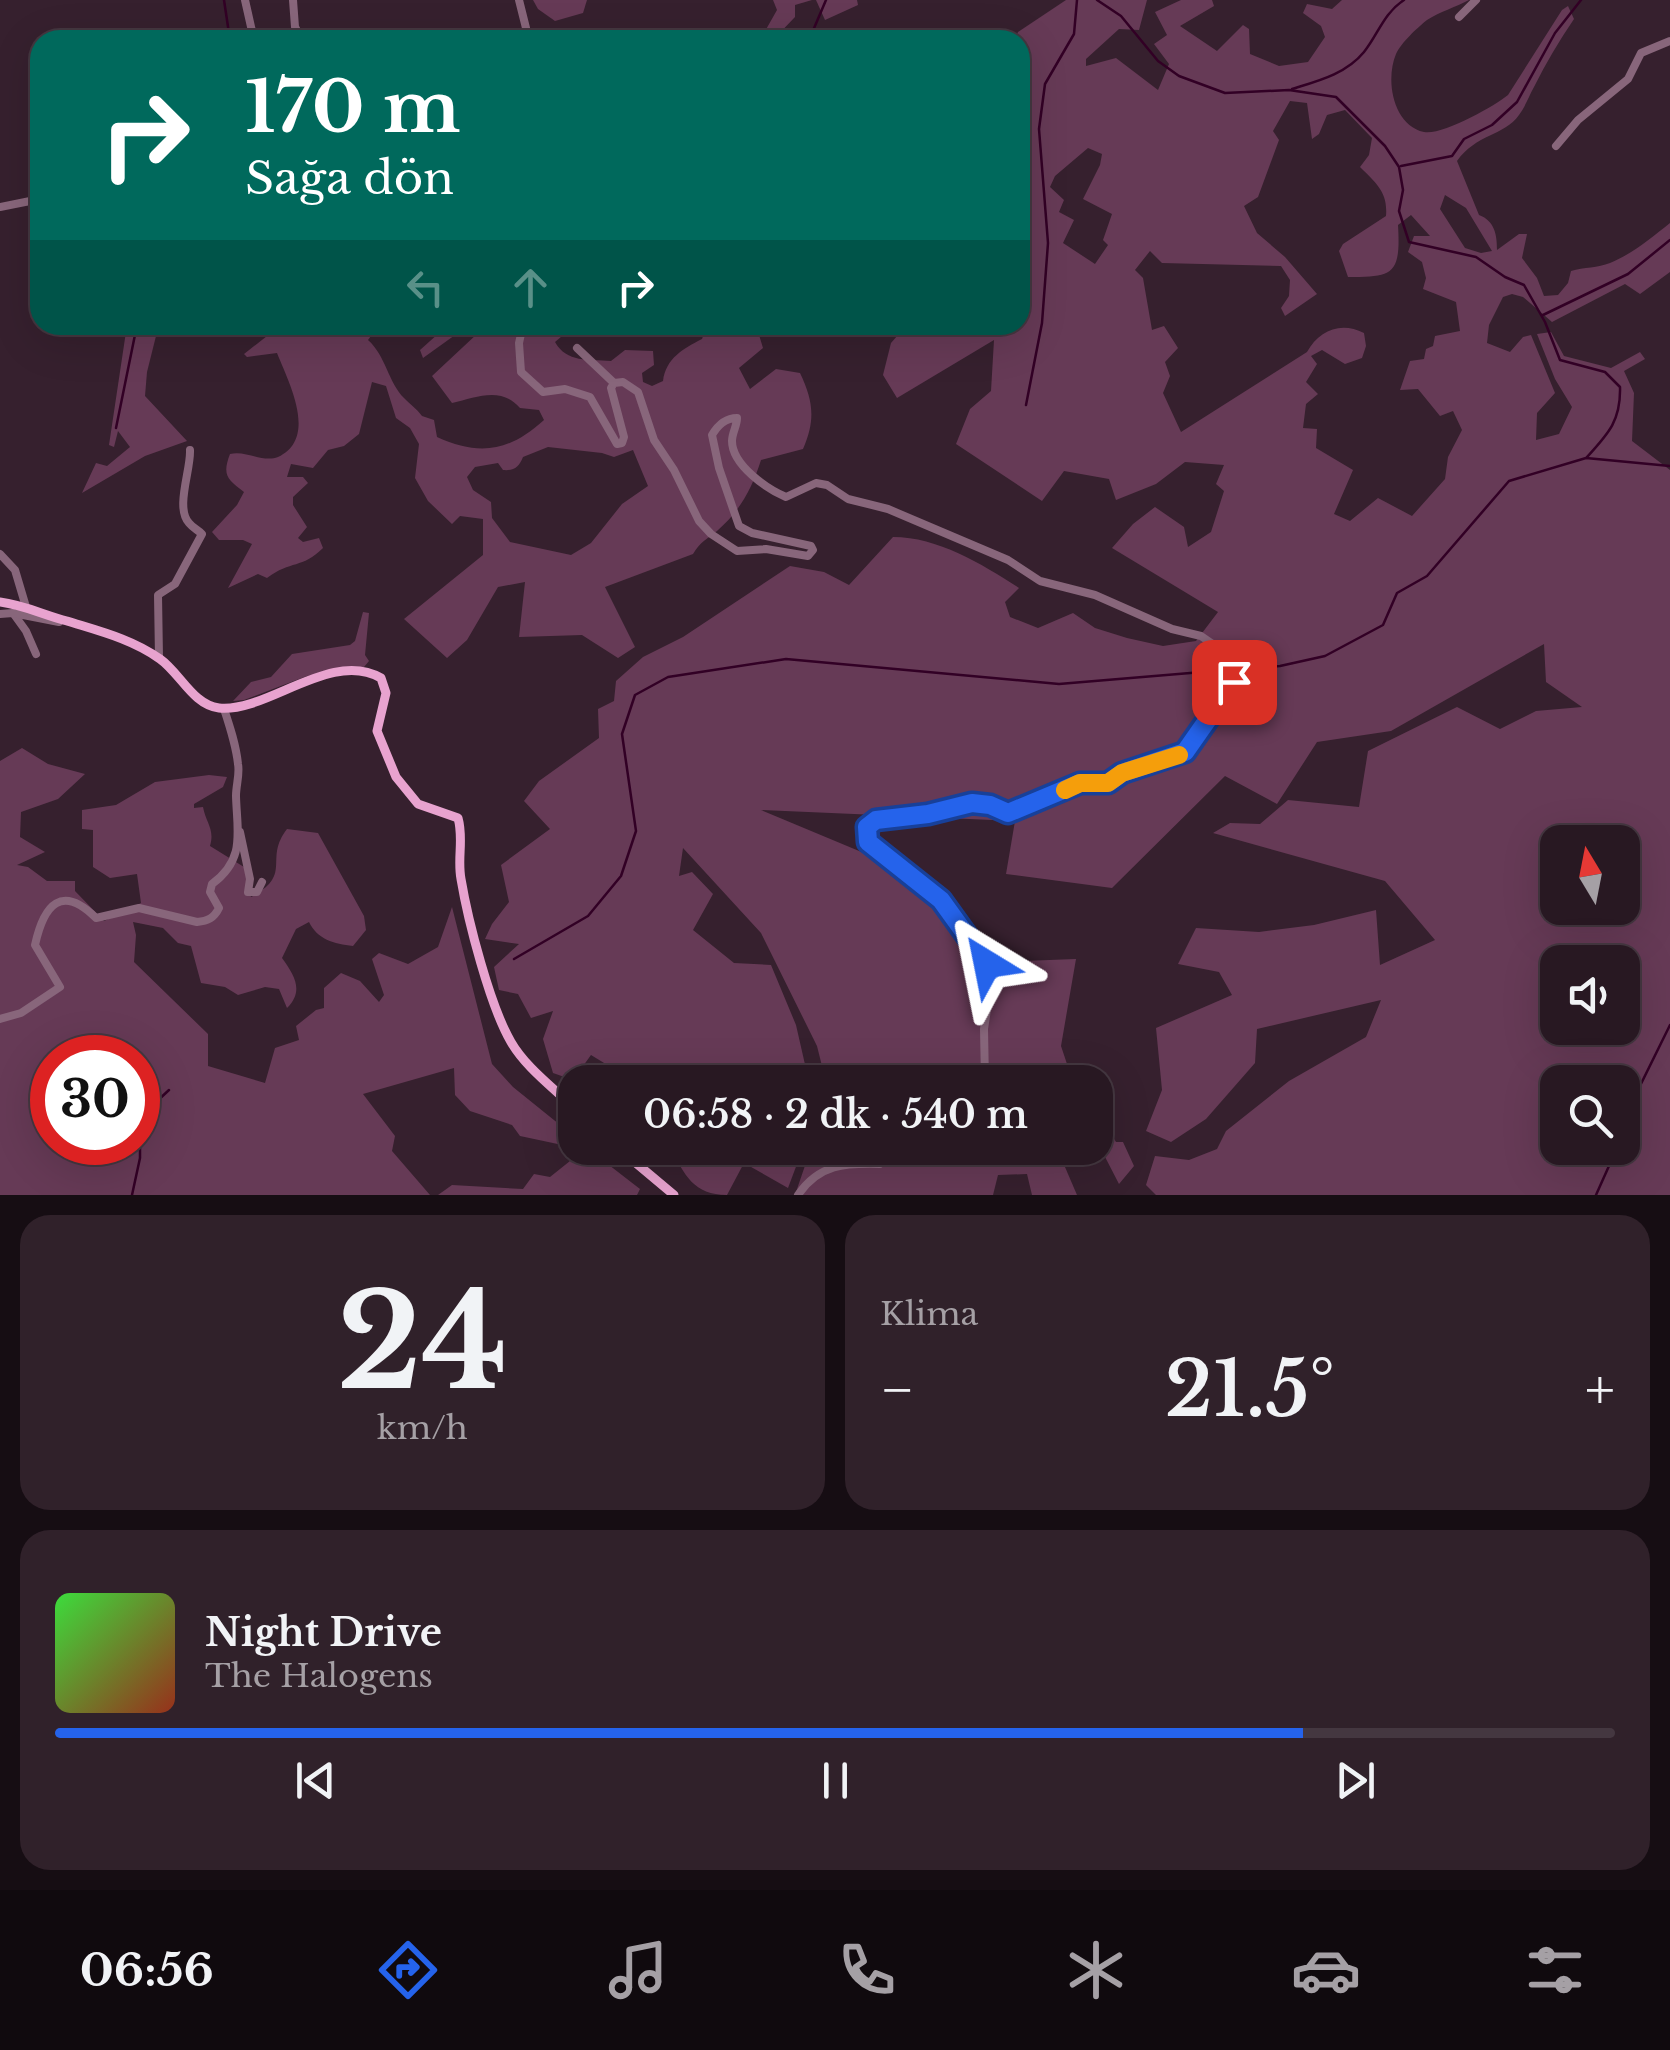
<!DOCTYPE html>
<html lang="tr">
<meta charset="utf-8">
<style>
body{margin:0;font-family:"Libre Baskerville",serif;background:#30212a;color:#f1f3f6;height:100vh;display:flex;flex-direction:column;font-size:38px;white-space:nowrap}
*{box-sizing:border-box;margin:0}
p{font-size:32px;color:#a5a0a5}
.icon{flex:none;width:55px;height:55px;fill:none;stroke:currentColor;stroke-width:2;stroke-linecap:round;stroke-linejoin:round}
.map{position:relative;height:1195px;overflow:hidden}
.side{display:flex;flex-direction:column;gap:20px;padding:20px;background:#160d13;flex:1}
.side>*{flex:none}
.guide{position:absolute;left:30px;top:30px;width:1000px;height:305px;border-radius:30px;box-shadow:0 10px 40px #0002,0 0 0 2px #443740;background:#00695c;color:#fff;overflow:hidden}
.needle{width:65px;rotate:350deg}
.tools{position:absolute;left:1540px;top:825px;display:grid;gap:20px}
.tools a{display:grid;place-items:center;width:100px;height:100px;border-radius:20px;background:#281822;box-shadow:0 10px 40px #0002,0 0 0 2px #443740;font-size:50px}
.speed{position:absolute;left:30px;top:1035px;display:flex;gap:20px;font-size:50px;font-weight:700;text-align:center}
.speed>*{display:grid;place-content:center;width:130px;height:130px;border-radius:50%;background:#281822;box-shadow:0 10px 40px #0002,0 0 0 2px #443740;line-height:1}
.speed .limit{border:15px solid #d22;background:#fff;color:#111}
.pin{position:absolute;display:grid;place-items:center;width:85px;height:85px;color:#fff;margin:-42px;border-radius:20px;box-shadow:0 5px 15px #0006}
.me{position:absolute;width:110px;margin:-55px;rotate:325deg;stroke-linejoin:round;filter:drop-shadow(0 0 8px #0008)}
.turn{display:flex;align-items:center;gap:35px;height:210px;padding:0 50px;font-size:45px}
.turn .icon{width:130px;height:130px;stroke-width:2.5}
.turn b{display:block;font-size:70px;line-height:85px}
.lanes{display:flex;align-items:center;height:95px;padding:0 50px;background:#0003;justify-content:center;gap:50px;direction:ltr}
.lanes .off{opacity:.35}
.big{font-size:75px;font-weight:600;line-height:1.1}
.side .tile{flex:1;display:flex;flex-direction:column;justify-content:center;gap:15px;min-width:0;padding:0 35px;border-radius:30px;background:#30212a}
.side .dial{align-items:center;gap:0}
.dial b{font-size:130px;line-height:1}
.song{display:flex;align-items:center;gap:30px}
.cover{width:120px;height:120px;border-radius:15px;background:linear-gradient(135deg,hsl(120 70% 55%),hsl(10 70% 35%))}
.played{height:10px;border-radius:5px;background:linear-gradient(90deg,#2563eb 80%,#443740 80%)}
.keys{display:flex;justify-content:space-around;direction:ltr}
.heat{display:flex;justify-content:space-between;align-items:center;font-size:55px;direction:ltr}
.side .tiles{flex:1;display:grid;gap:20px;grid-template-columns:1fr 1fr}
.tile:last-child{grid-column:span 2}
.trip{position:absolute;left:558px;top:1065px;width:555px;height:100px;border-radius:30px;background:#281822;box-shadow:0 10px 40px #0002,0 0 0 2px #443740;font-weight:600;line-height:100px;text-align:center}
.dock{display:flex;height:160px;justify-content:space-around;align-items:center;background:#100a0e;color:#a5a0a5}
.dock .icon{width:70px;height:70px}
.dock .current{color:#2563eb}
.dock b{font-size:45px;color:#f1f3f6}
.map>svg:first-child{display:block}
.green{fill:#663a56;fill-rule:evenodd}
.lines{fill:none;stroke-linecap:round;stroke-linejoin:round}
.stream{stroke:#320025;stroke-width:2.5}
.minor{stroke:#88667b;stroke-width:8}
.major{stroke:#e8a3cf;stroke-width:9}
.route-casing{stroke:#184099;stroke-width:25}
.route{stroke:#2563eb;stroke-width:18}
.slow{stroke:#f59e0b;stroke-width:18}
</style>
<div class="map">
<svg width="1670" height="1195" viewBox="0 0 1670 1195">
<rect width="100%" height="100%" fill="#36202e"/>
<g class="green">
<path d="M533,0H587L583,13L555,21L538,9Z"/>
<path d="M773,0H812L795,5V17L773,40H760L777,10Z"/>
<path d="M816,0H857L858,5L825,20Z"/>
<path d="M1066,0H1147L1139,30L1119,29L1086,59V66L1116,58L1158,90L1169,64L1154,44L1167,35L1155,12L1181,0H1212L1214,6L1180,26L1217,51L1243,25L1249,29L1250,54L1279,66L1308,62L1325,37L1321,26L1303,13L1307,4L1332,9L1342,0H1469C1456,7 1439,12 1427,20C1417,28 1401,43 1396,54C1385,80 1393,125 1424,132C1441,136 1495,106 1508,95L1562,10L1568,6L1574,19C1559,41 1546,63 1534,87C1529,96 1525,107 1519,115C1504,136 1476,134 1457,161L1479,215C1495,221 1497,235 1497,250L1519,234H1527L1522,258L1537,278L1544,296L1558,295L1568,283L1571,271C1584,267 1598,268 1610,263C1632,254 1651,238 1670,223V272L1640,294L1625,284L1552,322L1523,297L1512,294L1503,297L1489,325L1487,343L1510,352L1523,337L1531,335L1555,393L1537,413L1536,440L1559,434L1572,407L1555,379L1537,334L1551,332L1564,356L1611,368L1640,352L1645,359L1624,371L1634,393L1632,441L1670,470V1195H1156L1146,1185L1155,1156L1189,1160L1217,1149L1226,1131L1289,1081L1366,1037L1381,1000L1257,1029L1255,1063L1206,1119L1171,1142L1146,1131L1162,1090L1156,1028L1232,995L1219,972L1178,964L1196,928L1259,932L1314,925L1376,910L1380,965L1435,940L1385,881L1213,833L1230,823L1260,824L1288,800L1359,807L1368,751L1457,707L1500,729L1536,711L1582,707L1546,682L1544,644L1391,731L1317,742L1277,804L1225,776L1112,888L1006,874L1015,821L761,810L943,886L996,962L1076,959L1061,1046L1073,1082H1034L1031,1078L1020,1082H826L817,1046L761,933L683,848L679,876L692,872L713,894L693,930L734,963L771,965L796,1025L809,1082H614L609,1066L591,1055L573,1080L553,1073L543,1039L553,1011L531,1018L518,994L499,990L494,967L519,944L485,939L492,924L509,902L501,865L550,829L524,801L539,781L599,738L598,709L614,701L616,681L643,657L683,637L790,566L824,572L849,585L893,537C938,537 982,564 1019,588L1005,602L1010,617L1038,628L1073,613L1095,628L1127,638L1163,646L1196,641L1218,612L1112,548L1133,524L1155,507L1184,527L1188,547L1211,532L1224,491L1216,484L1224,465L1185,462L1156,484L1116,500L1109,479L1064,471L1042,501L956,444L970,409L991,391L994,340L897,398L883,375L891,343L904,328L1020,325V234L1029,214L1020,210V40H1015L1018,32ZM1290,101L1307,103L1312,139L1319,134L1327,115L1345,110L1372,138L1369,155L1360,167C1376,183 1388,192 1386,216L1343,244L1339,251L1348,277C1393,277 1401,275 1398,225L1411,215L1430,236H1414L1408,252L1422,262L1426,278L1423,289L1456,302L1460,331L1435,336L1433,346L1426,349L1424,359L1410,361L1400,390L1418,389L1440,416L1453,411L1462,430L1448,457L1445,479L1412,516L1378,498L1350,521L1334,514L1353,470L1316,448L1317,429L1303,428L1306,404L1318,394L1306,382L1317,364L1311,356L1322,350L1345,364L1362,358L1366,346L1364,333C1341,321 1319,330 1307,352L1181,432L1163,393L1170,376L1165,362L1178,348L1164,326L1152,330L1143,278L1135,270L1150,251L1162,263L1281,266L1290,280L1289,296L1281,308L1285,316L1317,294L1285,257L1257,233L1244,206L1258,197L1279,140L1273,131ZM1088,148L1102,154L1100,165L1083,199L1112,214L1103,240L1108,245L1095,264L1063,243L1074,220L1059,212L1064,200L1050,187L1055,176ZM1445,195L1466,208L1492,251L1481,253L1465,248L1440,209ZM1558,842H1622V908H1558ZM1558,962H1622V1028H1558ZM1558,1082H1622V1148H1558Z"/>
<path d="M127,325H165L158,328L147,372L145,396L187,441L145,456L82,493L96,463L107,466L130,447L118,431L114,447L109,445Z"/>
<path d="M281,325L327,337L335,333L336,325H379L368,340C386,356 388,382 404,398C411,405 416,408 422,416L434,420L437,437C479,456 509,452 544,420L539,410L520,408C501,386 477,397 452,403L432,376L478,333L481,325H575L555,342C567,363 588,359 611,361L625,350L653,351L654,365L642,373L643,382L652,386L663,381C666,358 683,349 702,339L707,325H756L763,348L739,368L750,389L776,369L800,373C813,400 816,420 803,449L761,460C752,488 741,510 717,531C707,539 700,542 693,554L605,587L635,647L618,658L582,635L519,637L525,582L498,587L467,640L447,658L404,619L483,555V519L460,516L452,524L428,501L415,478L419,444L410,428L396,418L386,386L372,382L359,434L344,446L328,450L313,468L291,464L287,477H303L308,483L293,497V505L307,527L298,538L303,542L319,538L323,548C302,569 291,560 267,578L258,574L228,588L252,544L243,540H219L212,532L237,505L244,492C227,479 222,475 230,454C246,450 263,463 278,457C319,438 288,381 277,353L247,357L244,354ZM548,447L602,453L614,457L633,450L648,486L622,504L591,543L571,555L510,542L492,518L491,502L473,490L467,477L475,467L498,463L503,470C514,471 519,467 523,457Z"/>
<path d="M448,325H469L423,358L420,350Z"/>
<path d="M363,612L369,613L365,655L369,661L364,667L307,676L244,700L233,701L251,682L271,677L292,654L350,645L355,641Z"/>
<path d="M22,748L48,764L85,774L58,799L21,812L20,837L45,852L17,865L28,867L47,881H75V891L104,921L141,903L137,874L110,878L93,867V830L82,829V810L116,805L155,782L209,775L227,777L223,787L194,804V808L203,807C206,823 215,829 210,846L244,867L251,897C294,874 263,860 287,829L318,833L364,916L366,930L353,946C334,944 317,939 309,922L296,929L282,958C295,976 304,991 287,1008L279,989L265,987L238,995L225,987L201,983L191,946L178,943L163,928L133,922L136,935L134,962L208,1034V1066L265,1083L275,1048L299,1040L296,1026L316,1010L324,1008V988L341,973L360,981L379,1002L384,995L372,959L379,953L408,964L438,947L452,907L492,1064L513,1087L575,1137V1148H587L640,1189L637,1195H438L452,1185L523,1189L534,1174L550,1177L570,1161L567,1146L520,1136L512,1125L470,1111L455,1095L454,1068L363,1094L395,1136L392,1151L430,1195H0V761ZM52,1058H138V1142H52Z"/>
<path d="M1108,1129L1116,1142H1123L1134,1166L1119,1184L1103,1153H1083L1082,1148H1095V1130Z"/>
<path d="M671,1148H803L788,1188L744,1163L727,1195C694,1195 684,1175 671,1148Z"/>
<path d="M811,1148H1042L1062,1160L1077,1195H1032L1027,1174L998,1175L993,1195H795Z"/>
</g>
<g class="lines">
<g class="stream">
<path d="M224,0L230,40"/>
<path d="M1097,0L1121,16L1158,61L1179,76L1225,93L1289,90L1336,97L1385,146L1399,167L1403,190L1399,211L1409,242L1476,257L1505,277L1524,285L1545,322L1560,360L1605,372L1620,387C1621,420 1609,433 1587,457"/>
<path d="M809,40L826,0"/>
<path d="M1292,89C1318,81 1346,74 1364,52C1379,33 1383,14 1404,0"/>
<path d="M1401,166L1452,156L1464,139L1492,125L1517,102L1555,33L1581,0"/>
<path d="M1543,315L1628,274L1670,240"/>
<path d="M1026,405L1042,323L1048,243L1039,129L1045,84L1074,34L1077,0"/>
<path d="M116,428L137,325"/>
<path d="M1234,669L1280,666L1325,656L1383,625L1397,593L1427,576L1509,481L1586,458L1670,466"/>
<path d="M514,959L588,916L621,876L636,831L622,734L635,695L668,677L786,659L1059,684L1226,670"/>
<path d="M1622,1133L1635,1096L1670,1025"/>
<path d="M132,1195L140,1158V1117L169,1090"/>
<path d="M1596,1195L1617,1148"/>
</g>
<g class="minor">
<path d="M245,0L254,40"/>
<path d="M293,0L295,27L302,40"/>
<path d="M519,0L529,40"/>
<path d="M1459,17L1476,0"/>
<path d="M1556,146L1578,120L1628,79L1641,53L1670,41"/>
<path d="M0,207L40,199"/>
<path d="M523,325L519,343L521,372L543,392L565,389L590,397L617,444L622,443L624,437L611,388L614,383L623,382L638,392L654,440L674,470L699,521L711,534L737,551L766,549L808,556L813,550L811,546L752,533L739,526L719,468L712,435C718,425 725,418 737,418C737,426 732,433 732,441C732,465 767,489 786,497L816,483L827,485L848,499L888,509L1008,560L1040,581L1095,595L1172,629L1201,636L1217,647L1231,670L1233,683L1185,752L1122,773L1108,783H1080L1008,813L989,805L972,803L927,815L876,820L867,827L869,843L941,900L987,964L989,997L984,1029L985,1082"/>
<path d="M577,348L614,383"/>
<path d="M0,554L15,570L26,607"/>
<path d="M13,613L26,631L36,654"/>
<path d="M0,614L13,613L59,622"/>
<path d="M159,658L158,595L175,584L202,534C198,530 193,528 189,523C175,508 191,470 190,450"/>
<path d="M240,832L250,879L248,892H257L262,882"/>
<path d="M0,1019L21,1013L60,987L35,945C44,904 62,884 96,918L139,908L197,922C208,921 214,918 219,908L210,892L212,884C246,859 237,832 236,796C236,785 240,774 238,764C236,745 230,727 224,709"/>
<path d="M798,1195C819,1164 845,1163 880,1164L900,1148"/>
</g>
<g class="major">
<path d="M0,602C24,605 44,615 67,621C99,631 132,639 160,659C180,673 193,705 219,708C267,713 331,649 381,678L386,693L377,731L396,777L418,804L458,818C464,839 457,858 461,879C468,921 490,1006 511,1042C526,1068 554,1088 575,1109"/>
<path d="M618,1148L674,1195"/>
</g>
</g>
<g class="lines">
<defs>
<path id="route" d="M987,964L941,900L868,842L867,827L876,820L928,814L972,803L990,805L1008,813L1080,783H1108L1122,773L1185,752L1234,682"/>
</defs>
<use href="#route" class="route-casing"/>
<use href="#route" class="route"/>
<path class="slow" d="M1065,790L1080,783H1108L1122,773L1179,755"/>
</g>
</svg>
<div class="tools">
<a><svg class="needle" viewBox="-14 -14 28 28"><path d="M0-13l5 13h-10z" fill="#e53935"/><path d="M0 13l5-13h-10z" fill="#a5a0a5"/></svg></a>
<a><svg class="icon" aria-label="sound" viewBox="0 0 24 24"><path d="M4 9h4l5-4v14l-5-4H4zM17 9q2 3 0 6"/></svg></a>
<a><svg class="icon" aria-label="search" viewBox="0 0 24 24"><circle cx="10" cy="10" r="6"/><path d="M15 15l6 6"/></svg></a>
</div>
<div class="speed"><div class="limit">30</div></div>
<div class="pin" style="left:1234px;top:682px;background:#d93025"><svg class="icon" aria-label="arrive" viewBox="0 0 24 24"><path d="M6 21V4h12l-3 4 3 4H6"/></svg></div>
<svg class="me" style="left:987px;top:964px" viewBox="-20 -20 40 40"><path d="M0-17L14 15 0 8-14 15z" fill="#2563eb" stroke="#fff" stroke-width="4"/></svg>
<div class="trip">06:58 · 2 dk · 540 m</div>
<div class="guide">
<div class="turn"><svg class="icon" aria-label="right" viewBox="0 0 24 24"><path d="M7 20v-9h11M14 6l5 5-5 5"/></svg><div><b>170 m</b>Sağa dön</div></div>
<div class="lanes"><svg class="icon off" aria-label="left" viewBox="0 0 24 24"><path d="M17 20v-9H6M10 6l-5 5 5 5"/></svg><svg class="icon off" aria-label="ahead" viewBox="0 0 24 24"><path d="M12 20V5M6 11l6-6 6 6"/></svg><svg class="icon" aria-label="right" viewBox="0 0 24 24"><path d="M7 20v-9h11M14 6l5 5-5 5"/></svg></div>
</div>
</div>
<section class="side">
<div class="tiles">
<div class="tile dial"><b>24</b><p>km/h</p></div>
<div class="tile"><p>Klima</p>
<div class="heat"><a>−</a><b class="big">21.5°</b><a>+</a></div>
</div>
<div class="tile">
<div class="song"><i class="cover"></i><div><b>Night Drive</b><p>The Halogens</p></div></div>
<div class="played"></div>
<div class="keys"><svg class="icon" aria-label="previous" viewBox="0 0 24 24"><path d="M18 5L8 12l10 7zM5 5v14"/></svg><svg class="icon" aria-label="pause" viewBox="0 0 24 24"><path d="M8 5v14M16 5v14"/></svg><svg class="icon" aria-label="next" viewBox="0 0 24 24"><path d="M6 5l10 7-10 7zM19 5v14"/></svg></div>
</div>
</div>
</section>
<nav class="dock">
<b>06:56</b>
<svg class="icon current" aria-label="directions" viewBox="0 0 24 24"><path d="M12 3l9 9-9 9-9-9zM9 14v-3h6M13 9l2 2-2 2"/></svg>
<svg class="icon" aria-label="music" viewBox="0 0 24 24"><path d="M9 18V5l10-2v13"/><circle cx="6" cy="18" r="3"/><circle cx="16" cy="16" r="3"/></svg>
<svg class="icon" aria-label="phone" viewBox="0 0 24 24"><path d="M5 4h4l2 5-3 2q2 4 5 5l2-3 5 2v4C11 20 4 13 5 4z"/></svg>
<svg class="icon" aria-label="climate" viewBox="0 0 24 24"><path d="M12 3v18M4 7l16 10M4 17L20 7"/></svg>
<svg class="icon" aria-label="car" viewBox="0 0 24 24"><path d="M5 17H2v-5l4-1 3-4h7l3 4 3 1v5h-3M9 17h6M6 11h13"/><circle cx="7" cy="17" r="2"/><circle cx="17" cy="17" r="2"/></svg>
<svg class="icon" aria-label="filters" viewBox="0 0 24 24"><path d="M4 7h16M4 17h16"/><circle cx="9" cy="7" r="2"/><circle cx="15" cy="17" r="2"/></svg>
</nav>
